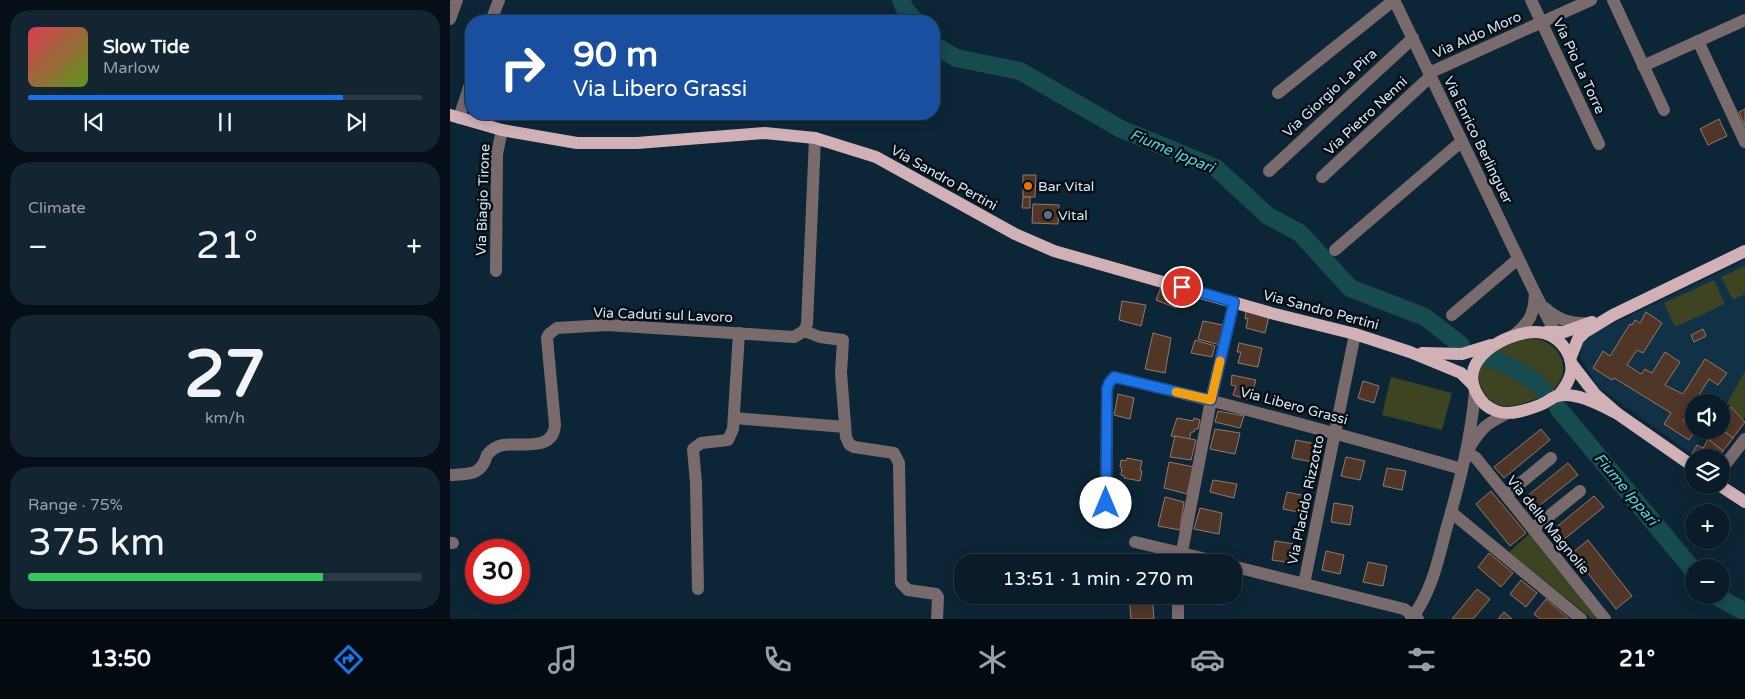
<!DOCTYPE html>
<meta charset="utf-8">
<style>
body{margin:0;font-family:"Varela Round",sans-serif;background:#132531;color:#f1f3f6;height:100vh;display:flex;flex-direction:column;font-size:19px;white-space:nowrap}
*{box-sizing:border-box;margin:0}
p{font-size:16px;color:#99a1a8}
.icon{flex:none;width:28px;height:28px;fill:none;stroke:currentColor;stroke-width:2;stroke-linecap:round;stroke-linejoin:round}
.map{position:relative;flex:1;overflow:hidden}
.details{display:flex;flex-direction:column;gap:10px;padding:10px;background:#060f17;width:450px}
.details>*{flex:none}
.guide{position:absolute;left:15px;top:15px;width:475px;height:105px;border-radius:20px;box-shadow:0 2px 12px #0003,0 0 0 1px #2a3a46;background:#1a4fa0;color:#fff;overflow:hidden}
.buttons{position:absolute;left:1235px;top:394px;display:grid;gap:10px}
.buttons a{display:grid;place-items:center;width:45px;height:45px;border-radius:50%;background:#0a1c29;box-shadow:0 2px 12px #0003,0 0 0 1px #2a3a46;font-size:25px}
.speed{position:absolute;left:15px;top:539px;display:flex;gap:10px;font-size:25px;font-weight:700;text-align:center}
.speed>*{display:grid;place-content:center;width:65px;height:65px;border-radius:50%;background:#0a1c29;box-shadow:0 2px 12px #0003,0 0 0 1px #2a3a46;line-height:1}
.speed .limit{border:8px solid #d22;background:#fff;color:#111}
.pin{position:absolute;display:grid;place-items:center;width:42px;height:42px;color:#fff;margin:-21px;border:2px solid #fff;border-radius:50%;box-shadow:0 1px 5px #0007}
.me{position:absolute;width:55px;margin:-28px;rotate:0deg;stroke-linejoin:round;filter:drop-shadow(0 0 4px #0008)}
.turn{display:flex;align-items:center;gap:18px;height:105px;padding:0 25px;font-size:22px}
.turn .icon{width:65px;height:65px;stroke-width:2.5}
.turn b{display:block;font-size:35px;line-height:42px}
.big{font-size:38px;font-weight:600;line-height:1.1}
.details .widget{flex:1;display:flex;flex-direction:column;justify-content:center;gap:8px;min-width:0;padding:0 18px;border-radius:20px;background:#132531}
.details .dial{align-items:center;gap:0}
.dial b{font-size:65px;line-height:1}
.song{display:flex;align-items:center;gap:15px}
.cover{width:60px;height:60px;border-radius:8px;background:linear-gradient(135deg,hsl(350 70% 55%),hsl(90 70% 35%))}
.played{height:5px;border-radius:2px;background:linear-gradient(90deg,#1a73e8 80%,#2a3a46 80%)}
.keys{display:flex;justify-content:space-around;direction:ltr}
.heat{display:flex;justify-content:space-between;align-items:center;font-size:28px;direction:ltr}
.charge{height:8px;border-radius:4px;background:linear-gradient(90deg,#34c759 75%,#2a3a46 0)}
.trip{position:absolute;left:504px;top:554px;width:288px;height:50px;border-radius:20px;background:#0a1c29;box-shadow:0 2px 12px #0003,0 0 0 1px #2a3a46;font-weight:600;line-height:50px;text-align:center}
.tab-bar{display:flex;height:80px;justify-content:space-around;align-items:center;background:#040b10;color:#99a1a8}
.tab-bar .icon{width:35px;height:35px}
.tab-bar .active{color:#1a73e8}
.tab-bar b{font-size:22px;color:#f1f3f6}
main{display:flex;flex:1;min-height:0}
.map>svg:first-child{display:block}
.built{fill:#103146}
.green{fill:#3c4421}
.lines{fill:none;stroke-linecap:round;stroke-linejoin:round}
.river{stroke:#164b4f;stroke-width:18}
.building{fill:#4f3627;stroke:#967868}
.minor{stroke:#796a6c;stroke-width:12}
.major{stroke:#d1b1b5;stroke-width:12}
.route-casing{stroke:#114b97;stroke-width:12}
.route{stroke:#1a73e8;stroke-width:9}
.slow{stroke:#f59e0b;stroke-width:9}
.food-dot{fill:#e8710a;stroke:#050e15;stroke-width:2}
.service-dot{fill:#5c6f8a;stroke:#050e15;stroke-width:2}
.labels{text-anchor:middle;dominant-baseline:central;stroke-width:5;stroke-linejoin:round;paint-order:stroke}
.street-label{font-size:14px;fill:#d8e7f2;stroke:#050e15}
.poi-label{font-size:14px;fill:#d8e7f2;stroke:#050e15;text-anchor:start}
.water-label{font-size:15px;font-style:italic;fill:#4bdce8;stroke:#050e15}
</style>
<main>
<section class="details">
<div class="widget">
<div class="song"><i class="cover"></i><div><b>Slow Tide</b><p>Marlow</p></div></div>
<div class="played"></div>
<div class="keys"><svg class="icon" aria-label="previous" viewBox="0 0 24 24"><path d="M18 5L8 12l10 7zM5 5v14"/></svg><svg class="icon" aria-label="pause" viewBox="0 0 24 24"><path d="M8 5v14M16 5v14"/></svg><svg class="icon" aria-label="next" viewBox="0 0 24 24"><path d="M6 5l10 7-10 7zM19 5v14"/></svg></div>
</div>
<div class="widget"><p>Climate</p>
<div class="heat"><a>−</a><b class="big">21°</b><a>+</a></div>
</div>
<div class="widget dial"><b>27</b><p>km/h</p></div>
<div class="widget"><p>Range · 75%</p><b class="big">375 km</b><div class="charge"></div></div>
</section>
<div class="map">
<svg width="1295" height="619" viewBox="0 0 1295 619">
<rect width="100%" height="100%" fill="#0d2637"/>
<path class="built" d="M1295,260V371L1271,414V402H1244V430H1263L1258,439L1252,436L1242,454L1148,387L1130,357L1131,345L1138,336Z"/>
<g class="green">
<path d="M1295,266V294L1283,300L1271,277Z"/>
<path d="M1264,280L1275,304L1225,327L1214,303Z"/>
<path d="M1080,338C1108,340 1125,367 1104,389C1096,397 1069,406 1057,406C1036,407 1021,379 1033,361C1043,347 1065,343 1080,338Z"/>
<path d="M1295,371V417L1293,419L1277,403Z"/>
<path d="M941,377L1002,393L992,430L932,415Z"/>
<path d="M1079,534L1147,619H1142L1059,552Z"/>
</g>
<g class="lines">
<g class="river">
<path d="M451,0L455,9L465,21"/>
<path d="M484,45L506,58L570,71L671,129L766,168L818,216L850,233L900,288L975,317L1011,345"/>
<path d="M1037,357C1059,366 1081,374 1097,394"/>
<path d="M1108,408L1244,571"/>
<path d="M1264,595L1295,612"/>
</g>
</g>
<g class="building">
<path d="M1295,109V126L1289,112Z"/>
<path d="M1269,119L1277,136L1258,145L1250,129Z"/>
<path d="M573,175H586L585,197H573Z"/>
<path d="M573,197H580V208H572Z"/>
<path d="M583,204L609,205L608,224L582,223Z"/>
<path d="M711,287L730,291L726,308L706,300Z"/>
<path d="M672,301L696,305L691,326L669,320Z"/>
<path d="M796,311L819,316L815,333L796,328L798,318L795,319Z"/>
<path d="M1196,312L1212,323L1193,353L1187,350L1177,365L1191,374L1195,369L1202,373L1215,352L1230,362L1215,385L1233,394L1255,359L1277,373L1268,385L1259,379L1233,421L1245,430L1239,440L1214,424L1221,413L1164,378L1162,380L1143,368L1153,351L1160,356L1180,324L1182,325L1185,320L1190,323Z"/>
<path d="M753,321L778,326L774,346L748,339Z"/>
<path d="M1253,329L1256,336L1244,342L1241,335Z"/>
<path d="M703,333L721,338L715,373L695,369Z"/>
<path d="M745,340L765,346L762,357L741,353Z"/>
<path d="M789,343L812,348L808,367L788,363L791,352H787Z"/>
<path d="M782,375L806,380L800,400L783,395L786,386L781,385Z"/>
<path d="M913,381L929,386L924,403L908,398Z"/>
<path d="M668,394L684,398L680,419L664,415Z"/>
<path d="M1281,407L1295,422L1283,438L1271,429V421Z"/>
<path d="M768,411L794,416L790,428L765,422Z"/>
<path d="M727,418L743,421L744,418L750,420L748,429H745L744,432H741L739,440L721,436Z"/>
<path d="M765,429L790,433L785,454L760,449Z"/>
<path d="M1091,429L1100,440L1054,478L1044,467Z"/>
<path d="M1271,429L1283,438L1273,451L1260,441L1265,434L1263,430H1271Z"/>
<path d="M725,436L746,440L741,460L720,457Z"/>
<path d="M1258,439L1273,451L1268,458H1248Z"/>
<path d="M846,440L866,444L862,462L842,458Z"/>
<path d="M1247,445L1253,448L1246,458L1242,454Z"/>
<path d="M896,457L915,461L910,480L891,476Z"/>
<path d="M677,458L692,461L690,470L692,471L690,481L674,478V476L671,475L672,468L670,467L671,460L676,461Z"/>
<path d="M719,462L744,467L737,494L714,488Z"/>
<path d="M1118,463L1128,475L1080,513L1071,501Z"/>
<path d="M937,468L956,471L952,490L933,486Z"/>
<path d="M763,480L787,484L784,498L760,492Z"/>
<path d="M1041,491L1076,533L1060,546L1026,504Z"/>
<path d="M837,492L856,496L853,513L833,509Z"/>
<path d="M1144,496L1154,507L1107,545L1098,534Z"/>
<path d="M715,497L734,502L730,530L708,526Z"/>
<path d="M884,503L903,506L900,525L881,522Z"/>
<path d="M750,508L772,513L769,534L744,529Z"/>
<path d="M1138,540L1182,596L1166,609L1122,553Z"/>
<path d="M825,541L845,544L842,563L822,560Z"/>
<path d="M876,551L894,555L890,574L872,570Z"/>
<path d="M1039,553L1063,573L1051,587L1028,567Z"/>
<path d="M700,558V562H676V560Z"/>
<path d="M918,562L937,566L933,586L913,582Z"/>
<path d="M1071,580L1087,593L1076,607L1060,594Z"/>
<path d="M1027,589L1040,599L1023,619H1002Z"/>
<path d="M679,595H702L704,619H681Z"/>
<path d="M754,595H776L773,605L753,600Z"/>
<path d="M1096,599L1119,619H1090L1084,614Z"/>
<path d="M1054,612L1062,619H1048Z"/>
</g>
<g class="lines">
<g class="minor">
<path d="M944,0L1085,293L1109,340"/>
<path d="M1081,0L1149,144"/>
<path d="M1163,0L1214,110"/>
<path d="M0,19L7,0"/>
<path d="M41,21L49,0"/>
<path d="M1248,41L1295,142"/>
<path d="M1193,66L1295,20"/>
<path d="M979,73L1141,0"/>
<path d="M828,93L944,0"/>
<path d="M9,118L21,81"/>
<path d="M819,171L963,38"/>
<path d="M872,177L981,76"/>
<path d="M885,250L1012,141"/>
<path d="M46,271L47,154L52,130"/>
<path d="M1095,308C1108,320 1121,324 1139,323"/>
<path d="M1002,315L1068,259"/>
<path d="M354,331L370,337L393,340L391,373L396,437L399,444L404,447L444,453L449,463L451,583L458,590L486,594L488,597L487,619"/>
<path d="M1062,337C1080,322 1084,315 1085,293"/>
<path d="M284,418L395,427"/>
<path d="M1019,448C1032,427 1036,424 1058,413"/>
<path d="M1016,452L1026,458L1155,619"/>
<path d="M1271,470L1295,439"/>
<path d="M0,475C19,474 31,476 37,455C41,450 47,446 53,445C72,442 103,452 105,425L97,338L99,334L107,328L157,325L344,337L354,331L357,324L365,138"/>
<path d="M1056,495L1101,458"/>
<path d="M1001,512L1131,619"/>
<path d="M656,522L657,389L659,383L664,377C781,404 896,436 1012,469"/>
<path d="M1083,529L1130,491"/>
<path d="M685,542L769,562"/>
<path d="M0,543H3"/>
<path d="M730,562L761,400L784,302"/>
<path d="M782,566L954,609L968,619"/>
<path d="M854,584L905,334"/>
<path d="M248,589L246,483L243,449L251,443L278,440L283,429L289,333"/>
<path d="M728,595V619"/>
<path d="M961,619C981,594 988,561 996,530C1009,485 1021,439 1025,391"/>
</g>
<g class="major">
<path d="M0,115L52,130L127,143H187L315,133L365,138L426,157L565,234L604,251L821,313L905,334L960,352L1011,373L1023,385"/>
<path d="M1096,332H1114L1142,322"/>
<path d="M972,353L1012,354L1041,345"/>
<path d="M1120,359L1128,339L1135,332L1163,315L1295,251"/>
<path d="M1121,363L1145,394L1168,414L1244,467"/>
<path d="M1108,396C1114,389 1119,382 1121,373C1124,352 1106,332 1086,332C1056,332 1007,359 1027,394C1031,402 1038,408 1046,411C1060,416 1077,410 1090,405C1096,403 1101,398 1107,396C1126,391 1152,406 1168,414"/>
<path d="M1269,485L1295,502"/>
</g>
</g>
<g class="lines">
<defs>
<path id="route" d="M656,503L657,389L659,383L664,377L761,400L784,302L732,287"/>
</defs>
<use href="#route" class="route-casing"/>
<use href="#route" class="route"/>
<path class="slow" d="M726,392L761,400L770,361"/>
</g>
<circle class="food-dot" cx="578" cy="186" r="5"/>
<circle class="service-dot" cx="598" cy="215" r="5"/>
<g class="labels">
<g class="street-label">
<text transform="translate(1027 35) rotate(-24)">Via Aldo Moro</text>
<text transform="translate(1129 66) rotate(65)">Via Pio La Torre</text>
<text transform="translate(880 93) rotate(-43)">Via Giorgio La Pira</text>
<text transform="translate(916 116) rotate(-43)">Via Pietro Nenni</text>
<text transform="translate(1028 140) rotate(64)">Via Enrico Berlinguer</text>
<text transform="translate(494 178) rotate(29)">Via Sandro Pertini</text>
<text transform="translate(33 200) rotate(-88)">Via Biagio Tirone</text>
<text transform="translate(871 310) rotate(15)">Via Sandro Pertini</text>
<text transform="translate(213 315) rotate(2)">Via Caduti sul Lavoro</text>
<text transform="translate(844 406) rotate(15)">Via Libero Grassi</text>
<text transform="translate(856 500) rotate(-78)">Via Placido Rizzotto</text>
<text transform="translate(1098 525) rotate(51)">Via delle Magnolie</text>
</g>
<g class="poi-label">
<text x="588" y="186">Bar Vital</text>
<text x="608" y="215">Vital</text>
</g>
<g class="water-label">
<text transform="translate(722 151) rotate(23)">Fiume Ippari</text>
<text transform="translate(1176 489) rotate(50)">Fiume Ippari</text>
</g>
</g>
</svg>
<div class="buttons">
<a><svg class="icon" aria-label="sound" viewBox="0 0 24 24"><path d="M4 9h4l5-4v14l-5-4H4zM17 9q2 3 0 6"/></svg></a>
<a><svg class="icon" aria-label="layers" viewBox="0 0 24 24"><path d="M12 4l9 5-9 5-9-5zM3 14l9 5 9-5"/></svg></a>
<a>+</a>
<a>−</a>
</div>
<div class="speed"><div class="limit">30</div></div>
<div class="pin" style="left:732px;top:287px;background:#d93025"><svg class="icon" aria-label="arrive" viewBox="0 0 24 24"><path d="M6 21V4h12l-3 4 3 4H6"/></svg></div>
<svg class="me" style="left:656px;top:503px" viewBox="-20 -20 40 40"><circle r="19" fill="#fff"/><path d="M0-13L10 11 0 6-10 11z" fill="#1a73e8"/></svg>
<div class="trip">13:51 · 1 min · 270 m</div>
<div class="guide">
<div class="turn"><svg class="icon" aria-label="right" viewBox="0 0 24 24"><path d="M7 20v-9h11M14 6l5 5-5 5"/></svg><div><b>90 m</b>Via Libero Grassi</div></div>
</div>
</div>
</main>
<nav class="tab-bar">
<b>13:50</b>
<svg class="icon active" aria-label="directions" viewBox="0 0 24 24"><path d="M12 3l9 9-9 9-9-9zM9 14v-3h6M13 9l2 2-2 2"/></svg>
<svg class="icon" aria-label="music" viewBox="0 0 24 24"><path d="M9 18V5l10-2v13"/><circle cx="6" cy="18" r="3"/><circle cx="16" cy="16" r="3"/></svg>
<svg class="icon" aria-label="phone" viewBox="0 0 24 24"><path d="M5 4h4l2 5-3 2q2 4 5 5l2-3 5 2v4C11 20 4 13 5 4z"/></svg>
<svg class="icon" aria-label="climate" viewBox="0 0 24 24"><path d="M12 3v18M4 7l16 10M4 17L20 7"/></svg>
<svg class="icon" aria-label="car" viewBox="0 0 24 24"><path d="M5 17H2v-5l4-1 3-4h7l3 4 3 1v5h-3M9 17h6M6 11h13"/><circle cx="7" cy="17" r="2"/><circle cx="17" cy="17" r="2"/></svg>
<svg class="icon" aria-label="filters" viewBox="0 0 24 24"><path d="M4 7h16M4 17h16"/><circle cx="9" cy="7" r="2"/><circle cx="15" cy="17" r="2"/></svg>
<b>21°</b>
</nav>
